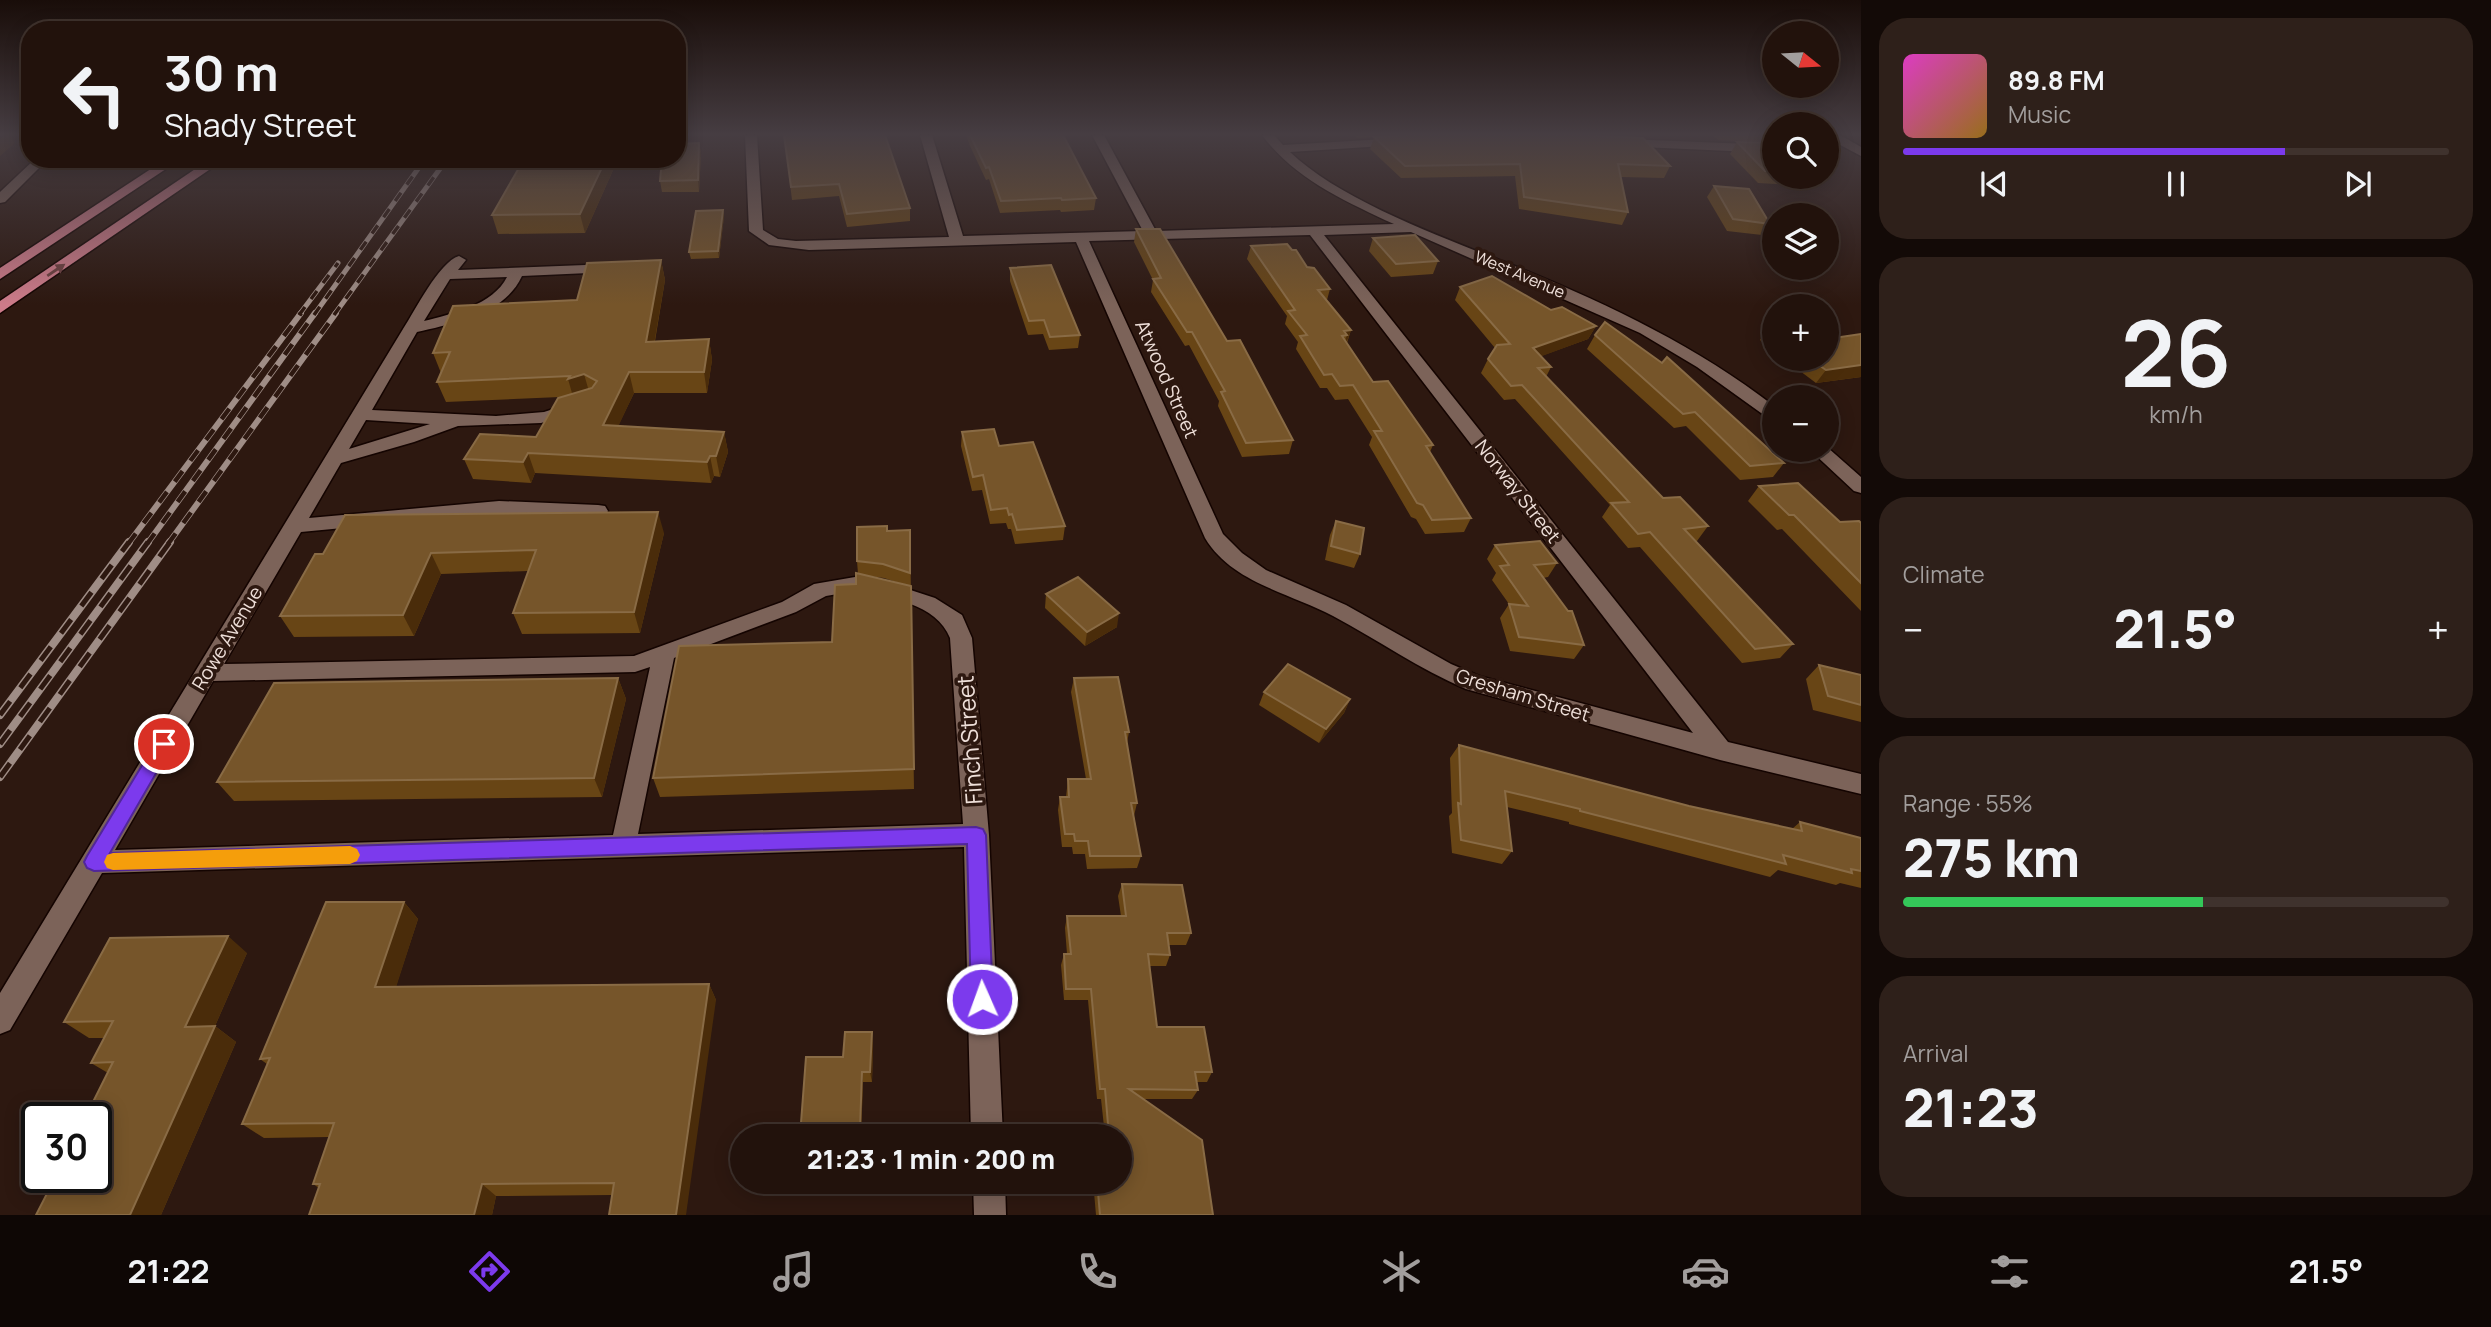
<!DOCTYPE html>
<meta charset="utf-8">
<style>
body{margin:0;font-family:Manrope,sans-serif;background:#2e201a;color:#f1f3f6;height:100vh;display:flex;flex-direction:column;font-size:26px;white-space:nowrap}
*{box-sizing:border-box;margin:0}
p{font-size:23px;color:#a29e9d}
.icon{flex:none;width:38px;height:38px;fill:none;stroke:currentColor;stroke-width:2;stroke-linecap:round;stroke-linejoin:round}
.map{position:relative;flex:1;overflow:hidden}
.details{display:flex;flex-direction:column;gap:18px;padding:18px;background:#130a07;width:630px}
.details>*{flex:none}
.top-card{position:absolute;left:21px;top:21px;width:665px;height:147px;border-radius:28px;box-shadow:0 4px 18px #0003,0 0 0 2px #3f322d;background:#22120c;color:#f1f3f6;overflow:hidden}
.needle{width:46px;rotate:108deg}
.controls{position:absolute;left:1762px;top:21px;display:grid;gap:14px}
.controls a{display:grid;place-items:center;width:77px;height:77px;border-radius:50%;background:#22120c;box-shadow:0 4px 18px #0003,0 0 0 2px #3f322d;font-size:35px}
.speed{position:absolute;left:21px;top:1102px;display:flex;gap:14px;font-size:35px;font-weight:700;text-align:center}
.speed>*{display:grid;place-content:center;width:91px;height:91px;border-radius:50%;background:#22120c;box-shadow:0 4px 18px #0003,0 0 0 2px #3f322d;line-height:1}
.speed .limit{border:4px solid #111;border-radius:10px;background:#fff;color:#111}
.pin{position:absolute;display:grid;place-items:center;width:60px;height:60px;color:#fff;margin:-30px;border:4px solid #fff;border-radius:50%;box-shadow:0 2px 7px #0007}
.me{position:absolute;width:77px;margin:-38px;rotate:358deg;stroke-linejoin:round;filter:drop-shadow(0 0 5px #0008)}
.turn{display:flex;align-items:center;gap:24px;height:147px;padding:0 28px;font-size:32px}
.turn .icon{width:91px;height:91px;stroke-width:2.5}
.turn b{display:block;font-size:49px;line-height:60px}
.big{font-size:52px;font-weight:800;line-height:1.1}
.details .widget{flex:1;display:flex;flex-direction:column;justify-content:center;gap:10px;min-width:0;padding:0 24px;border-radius:28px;background:#2e201a}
.details .dial{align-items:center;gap:0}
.dial b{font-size:91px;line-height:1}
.song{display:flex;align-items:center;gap:21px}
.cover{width:84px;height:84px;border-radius:10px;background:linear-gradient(135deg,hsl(310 70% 55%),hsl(40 70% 35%))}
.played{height:7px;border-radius:4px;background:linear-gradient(90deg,#7c3aed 70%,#3f322d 70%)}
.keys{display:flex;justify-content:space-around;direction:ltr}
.heat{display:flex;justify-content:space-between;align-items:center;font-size:38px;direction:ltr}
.charge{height:10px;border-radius:5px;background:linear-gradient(90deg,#34c759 55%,#3f322d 0)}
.trip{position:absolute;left:730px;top:1124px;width:402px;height:70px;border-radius:35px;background:#22120c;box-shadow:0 4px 18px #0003,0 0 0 2px #3f322d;font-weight:800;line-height:70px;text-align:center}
.tabs{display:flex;height:112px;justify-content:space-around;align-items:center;background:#0e0705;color:#a29e9d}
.tabs .icon{width:49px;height:49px}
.tabs .current{color:#7c3aed}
.tabs b{font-size:32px;color:#f1f3f6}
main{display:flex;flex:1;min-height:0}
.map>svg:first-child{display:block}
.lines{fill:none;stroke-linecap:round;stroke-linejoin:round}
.minor-casing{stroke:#140401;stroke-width:3}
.highway-casing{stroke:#140401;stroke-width:3}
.minor{fill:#7c6359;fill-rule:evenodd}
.highway{fill:#cd7b89;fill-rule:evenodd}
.rail-far2-casing{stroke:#9f8d86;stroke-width:5}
.rail-far1-casing{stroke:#9f8d86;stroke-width:6}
.rail-casing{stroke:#9f8d86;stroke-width:8}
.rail-far2{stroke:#2d1810;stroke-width:3.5;stroke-dasharray:10;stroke-linecap:butt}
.rail-far1{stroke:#2d1810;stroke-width:4.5;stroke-dasharray:13;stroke-linecap:butt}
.rail{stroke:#2d1810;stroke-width:5;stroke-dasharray:17;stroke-linecap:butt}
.wall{fill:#684515;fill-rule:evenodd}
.shaded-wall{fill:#4a2c0a}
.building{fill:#76552a;stroke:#896b45;stroke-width:2}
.oneway{fill:#6d4040}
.route{fill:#7c3aed;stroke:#51269a;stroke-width:2}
.slow{fill:#f59e0b}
.labels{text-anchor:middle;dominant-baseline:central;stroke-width:7;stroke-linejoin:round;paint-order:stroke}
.far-street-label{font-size:16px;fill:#eedfd9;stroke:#2d1810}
.street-label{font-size:19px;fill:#eedfd9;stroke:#2d1810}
.near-street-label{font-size:23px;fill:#eedfd9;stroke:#2d1810}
</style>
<main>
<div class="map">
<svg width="1861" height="1215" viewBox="0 0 1861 1215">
<rect width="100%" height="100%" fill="#2d1810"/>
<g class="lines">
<defs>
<g id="minor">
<path d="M745,135H757L763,230L778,239L796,241L949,237L920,135H932L963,236L1143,231L1092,135H1104L1156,231L1394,224C1345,201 1295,179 1262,135H1274L1283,145L1403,138V144L1399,145L1290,152C1343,203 1453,241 1522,269C1612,306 1697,347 1774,406V419L1768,418L1697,367L1640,333L1411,232L1324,235L1728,742L1861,774V794L1720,760L1466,689C1419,669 1378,640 1333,616C1290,593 1232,583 1205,538L1076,242L809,250L769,245L749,231ZM1310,235L1693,733L1479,676L1451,664L1346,605L1266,570L1242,553L1223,534L1089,241Z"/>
<path d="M1827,135H1840L1861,147V156L1827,138Z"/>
<path d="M1624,139L1774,145V153L1620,146L1618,143Z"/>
<path d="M35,159H48L5,202L0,203V192Z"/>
<path d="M459,256L466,260L458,270L611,264L618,268L611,272L522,276C504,315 454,323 417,332L372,410L496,416L544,412L572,403L581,408L578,412L541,423L458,426L414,442L341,463L309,518L499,501L598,505L605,506L608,511L605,516L598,517L499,513L301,532L224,664L634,656L782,602L814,584L855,577L883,581L935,598L962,615L972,638L989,835L1003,1136H971L964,847L102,873L10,1030L0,1034V993L403,329C415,311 439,262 459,256ZM507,277C493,305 452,314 424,321L450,279ZM366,420L430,424L349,449ZM855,591C888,596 937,604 950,638L963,824L638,834L674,658L796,612L826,596ZM650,667L613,835L115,850L213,681L635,672Z"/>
<path d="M1827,447L1861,477V493L1854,491L1810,450H1827Z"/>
<path d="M973,1181H1005L1006,1215H974Z"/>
</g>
<g id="highway">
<path d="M166,159H181L0,279V268Z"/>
<path d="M210,159H225L0,313V301Z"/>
</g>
</defs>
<use href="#minor" class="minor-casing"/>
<use href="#highway" class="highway-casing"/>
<use href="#minor" class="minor"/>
<use href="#highway" class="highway"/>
<defs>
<g id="rail-far2">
<path d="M299,315L338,263"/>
<path d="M314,315L425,159"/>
<path d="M334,315L447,159"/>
</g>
<g id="rail-far1">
<path d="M128,544L301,313"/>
<path d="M147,544L315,313"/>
<path d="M168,544L336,313"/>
</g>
<g id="rail">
<path d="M0,715L129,542"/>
<path d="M0,744L148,542"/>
<path d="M0,777L170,542"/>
</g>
</defs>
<use href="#rail-far2" class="rail-far2-casing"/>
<use href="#rail-far1" class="rail-far1-casing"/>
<use href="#rail" class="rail-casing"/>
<use href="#rail-far2" class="rail-far2"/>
<use href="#rail-far1" class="rail-far1"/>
<use href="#rail" class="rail"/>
</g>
<g class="wall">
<path d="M784,135L910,208V221L847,227L839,196L792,200Z"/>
<path d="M966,135H1063L1096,198L1094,210L1061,212L1060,210L1000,213L989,179L986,180L970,146Z"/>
<path d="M1355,135H1399L1358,138Z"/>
<path d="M1413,135H1625V136H1600L1670,166L1664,178L1621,177L1628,212L1622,225L1519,209L1515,176L1401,178L1370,149L1374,137Z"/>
<path d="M1713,135H1772L1768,142L1718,140Z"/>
<path d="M1737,142L1774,143V177H1818L1812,186L1758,183L1730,154Z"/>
<path d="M699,143L701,153L699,192H662L660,181Z"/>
<path d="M618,159L585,233L498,234L492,215Z"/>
<path d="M1714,186L1770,224L1762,235L1727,231L1707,197Z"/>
<path d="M723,210L724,216L719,258L691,259L689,252Z"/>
<path d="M1136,229L1227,341L1293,440L1289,454L1242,457L1218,406L1219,401L1189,345L1185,346L1151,292L1153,280L1134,242Z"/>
<path d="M1373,238L1438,261L1433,274L1391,277L1369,251Z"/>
<path d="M1251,246L1292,250L1307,267L1330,289L1327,300L1351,330L1347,343L1373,382L1433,445L1430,452L1471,518L1464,532L1425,534L1416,519L1411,517L1369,445L1372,437L1348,399L1335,400L1327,388H1320L1296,349L1298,342L1285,324L1287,316L1247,259Z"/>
<path d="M661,260L665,280L655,341L709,339L712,360L707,393H634L618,426L724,432L728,452L720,477L714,476L711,483L535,473L531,483L473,479L464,459L536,437L560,397L446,402L437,382L441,373L433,353L577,300Z"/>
<path d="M1010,268L1080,335L1078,348L1049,350L1043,334L1028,335L1010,281Z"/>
<path d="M1460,287L1551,310L1596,326L1588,339L1541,356L1551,367L1546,377L1663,498L1708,526L1697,541H1696L1793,644L1780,658L1742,663L1640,547L1628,548L1602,517L1610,505L1515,399L1504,400L1481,373L1488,359L1495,348L1455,300Z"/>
<path d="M1774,327V351L1760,340L1768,328Z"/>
<path d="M1861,334V377L1816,383L1784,359H1827L1834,338Z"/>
<path d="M1595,335L1784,463L1773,477L1740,480L1686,426L1674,428L1587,349Z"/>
<path d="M962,432L999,446L1065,526L1063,540L1015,544L1011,529H1008L1006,523L990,524L982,490L972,491L961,446Z"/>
<path d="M1759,486L1840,522L1861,523V611L1782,529L1777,530L1748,501Z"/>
<path d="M1336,521L1360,554L1354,568L1325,560L1330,535Z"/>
<path d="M910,530L914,789L660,797L653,778L832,642L856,584L858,574L857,561L887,531ZM869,576L884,578L899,583Z"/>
<path d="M664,533L640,633L522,634L513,613L528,571L441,574L414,636L294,637L280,616L323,554Z"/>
<path d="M1495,545L1557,563L1548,577L1543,578L1584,645L1574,659L1510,651L1500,618L1509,604L1492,580L1496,573L1487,559Z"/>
<path d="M1046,594L1117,627L1085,646L1045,608Z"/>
<path d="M1819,665L1861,675V722L1813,710L1806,679Z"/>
<path d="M618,678L626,699L602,797L234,801L217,782Z"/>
<path d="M1074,678L1129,732L1127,743L1137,803L1134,816L1141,856L1137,868L1087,869L1085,854H1073L1072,847H1062L1058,810L1060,797H1066L1068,779H1086L1071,692Z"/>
<path d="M1264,692L1350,699L1344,713L1319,743L1259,705Z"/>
<path d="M1459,745L1689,806L1792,829L1800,822L1861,838V888L1840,883L1836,885L1778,870L1770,877L1569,824V822L1507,807L1512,851L1502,864L1452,853L1449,816L1452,813L1450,758Z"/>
<path d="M1122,884L1191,933L1186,945H1169L1170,955L1166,966H1149L1157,1027L1212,1072L1207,1082H1196L1198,1090L1192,1099H1143L1213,1215H1096L1093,1181H1120V1136H1105L1101,1099H1097L1088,1000H1064L1061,965L1064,954H1067L1065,928L1067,916H1121L1118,896Z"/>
<path d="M404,902L418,919L396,986L709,984L716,1000L612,1195L496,1196L492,1215H309L319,1188L313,1184L329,1137L264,1138L242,1124L267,1064L260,1059Z"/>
<path d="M247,953L215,1026L236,1042L161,1215H36L108,1073L91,1063L104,1038H89L64,1022Z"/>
<path d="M873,1043L872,1082H863L861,1136H800L843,1057Z"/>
</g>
<g class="shaded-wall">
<path d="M6,135H10L15,143L0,156V140Z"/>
<path d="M699,143L701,153L699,192L698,180Z"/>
<path d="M606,159H618L585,233L580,214Z"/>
<path d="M723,210L724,216L719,258L718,251Z"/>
<path d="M661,260L665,280L651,362L646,342Z"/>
<path d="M1596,326L1588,339L1526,362L1533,348Z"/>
<path d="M1351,330L1346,344H1344L1347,335L1344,331Z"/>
<path d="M709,339L712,360L707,393L704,372Z"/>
<path d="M1861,365V377L1816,383L1826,370Z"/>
<path d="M629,372L634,393L609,446L603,425Z"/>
<path d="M584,374L590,395L574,400L568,379Z"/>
<path d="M724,432L728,452L720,477L716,456Z"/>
<path d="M528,453L535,473L531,483L523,462Z"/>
<path d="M710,456L714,476L711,483L707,462Z"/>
<path d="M658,512L664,533L640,633L634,612Z"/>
<path d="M431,553L441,574L414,636L403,615Z"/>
<path d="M1119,613L1117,627L1085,646L1087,632Z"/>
<path d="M618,678L626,699L602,797L594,778Z"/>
<path d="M1350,699L1344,713L1319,743L1326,729Z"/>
<path d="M404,902L418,919L391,1003L375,987Z"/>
<path d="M228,936L247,953L215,1026L236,1042L161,1215H130L185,1027Z"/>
<path d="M709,984L716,1000L686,1215H676Z"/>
<path d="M872,1032L873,1043L872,1082L870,1072Z"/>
<path d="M862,1072L863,1082L861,1136L860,1129Z"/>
<path d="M482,1184L496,1196L492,1215H474Z"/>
</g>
<g class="building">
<path d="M784,135H885L910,208L847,214L839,184L791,187Z"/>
<path d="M970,135H1063L1096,198L1062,200L1061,198L1001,201L989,167L986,168Z"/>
<path d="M1413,135H1581L1643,138L1670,166L1618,164L1628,212L1524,197L1520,164L1405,166L1374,137Z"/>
<path d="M1737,142L1774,143V171H1765Z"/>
<path d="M699,143L698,180L660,181L662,159H677V144Z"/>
<path d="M524,159H606L580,214L492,215Z"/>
<path d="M1714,186L1749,189L1770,224L1733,219Z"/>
<path d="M723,210L718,251L689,252L696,211Z"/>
<path d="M1136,229H1160L1227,341L1240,340L1293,440L1246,443L1221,392L1225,391L1192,332H1187L1153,279L1161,278Z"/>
<path d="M1415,235L1438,261L1396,264L1373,238Z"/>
<path d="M1287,244L1292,250H1296L1307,267L1314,268L1330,289L1318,290L1351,330L1344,331L1347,335L1342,336L1373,382L1388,381L1433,445L1426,446L1471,518L1432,520L1423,505L1417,503L1374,431H1382L1353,385L1340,386L1332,374L1324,375L1300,336L1307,335L1288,311L1295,310L1251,246Z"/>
<path d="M661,260L646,342L709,339L704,372H629L603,425L724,432L716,456H710L707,462L528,453L523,462L464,459L480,434L536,437L558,398L592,388L597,381L584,374L568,379L570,376L437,382L450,352L433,353L453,306L577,300L587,263Z"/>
<path d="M1051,265L1080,335L1050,337L1044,320L1029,321L1010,268Z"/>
<path d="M1492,276L1551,310L1562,307L1596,326L1533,348L1551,367L1538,368L1663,498L1680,497L1708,526L1684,529L1793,644L1755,649L1650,532L1638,534L1611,503L1629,502L1522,385L1511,386L1488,359L1497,345L1510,344L1460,287Z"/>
<path d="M1605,322L1662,363L1667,357L1784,463L1750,466L1695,412L1683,414L1595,335Z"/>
<path d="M1774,327V333L1768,328Z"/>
<path d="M1827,333L1834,338L1861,334V365L1826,370L1810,359H1827Z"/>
<path d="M994,429L999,446L1033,442L1065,526L1017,530L1012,514L1009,515L1007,508L991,510L983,475L973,477L962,432Z"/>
<path d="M1798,483L1840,522L1859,521L1861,523V583L1794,515H1789L1759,486Z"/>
<path d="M658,512L634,612L513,613L536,550L431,553L403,615L280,616L315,554H323L345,515Z"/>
<path d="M1336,521L1364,528L1360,554L1331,546Z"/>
<path d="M887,526V531L910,530V573L883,564L857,561V527Z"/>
<path d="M1540,541L1557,563L1534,565L1568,611H1572L1584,645L1519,637L1509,604L1528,606L1500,566L1509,565L1495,545Z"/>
<path d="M856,573L911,586L914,769L653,778L679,646L832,642L835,585L856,584Z"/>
<path d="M1078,577L1119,613L1087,632L1046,594Z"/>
<path d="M1288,664L1350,699L1326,729L1264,692Z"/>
<path d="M1819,665L1861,675V705L1828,696Z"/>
<path d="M1118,677L1129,732H1125L1137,803H1131L1141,856H1090L1088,841H1075L1074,834H1065L1060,797H1069L1068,779H1091L1074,678Z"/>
<path d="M618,678L594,778L217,782L274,683Z"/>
<path d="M1459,745L1689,806L1802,831L1800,822L1861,838V871L1851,869L1852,873L1783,855L1786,864L1580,811V809L1505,791L1512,851L1461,840L1458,803L1461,804Z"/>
<path d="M1122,884L1182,885L1191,933H1167L1170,955L1148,954L1157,1027H1204L1212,1072H1195L1198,1090L1129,1089L1202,1140L1213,1215H1100L1097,1181H1120V1136H1109L1105,1089H1100L1091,989H1066L1064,954H1071L1067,916H1126Z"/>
<path d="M326,902H404L375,987L709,984L676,1215H609L614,1183L482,1184L474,1215H309L320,1184H313L334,1123L242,1124L270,1058L260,1059Z"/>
<path d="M228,936L185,1027L215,1026L130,1215H36L55,1178H96V1118H85L113,1062L91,1063L113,1021L64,1022L110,938Z"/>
<path d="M845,1032H872L870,1072H862L860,1129H840L839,1136H800L806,1057H843Z"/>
</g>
<defs><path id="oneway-solid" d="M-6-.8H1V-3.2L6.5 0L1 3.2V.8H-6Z" transform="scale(1.75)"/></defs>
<use class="oneway" href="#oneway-solid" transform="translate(56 270) rotate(-34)"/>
<linearGradient id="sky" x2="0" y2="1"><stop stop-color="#190d09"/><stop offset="0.44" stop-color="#463d42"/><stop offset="1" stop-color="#463d42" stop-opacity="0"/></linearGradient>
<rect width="1861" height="305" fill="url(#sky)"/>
<path class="route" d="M164,737L171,739L173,744L110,853L976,827L983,829L986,835L993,999L990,1007L982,1010L975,1007L971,999L967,844L94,871L87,868L84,862L87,856L158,739Z"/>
<path class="slow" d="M350,846L357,849L360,855L357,861L350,864L113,870L107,868L104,862L107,855L113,853Z"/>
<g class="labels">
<g class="far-street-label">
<text transform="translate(1520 274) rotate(23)">West Avenue</text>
</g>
<g class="street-label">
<text transform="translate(1167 379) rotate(66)">Atwood Street</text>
<text transform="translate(1518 491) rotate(52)">Norway Street</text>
<text transform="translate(227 638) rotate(-59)">Rowe Avenue</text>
<text transform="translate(1523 695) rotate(17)">Gresham Street</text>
</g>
<g class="near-street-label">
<text transform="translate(969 740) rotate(-94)">Finch Street</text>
</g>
</g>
</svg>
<div class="controls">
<a><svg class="needle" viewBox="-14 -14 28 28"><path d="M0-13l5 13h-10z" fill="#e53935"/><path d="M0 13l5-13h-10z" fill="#a29e9d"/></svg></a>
<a><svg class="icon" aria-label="search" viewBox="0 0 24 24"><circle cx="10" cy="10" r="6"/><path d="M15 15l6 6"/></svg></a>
<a><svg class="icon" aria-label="layers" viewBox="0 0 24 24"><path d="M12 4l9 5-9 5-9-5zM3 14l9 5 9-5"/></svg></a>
<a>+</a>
<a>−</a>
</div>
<div class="speed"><div class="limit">30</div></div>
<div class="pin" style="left:164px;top:744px;background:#d93025"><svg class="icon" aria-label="arrive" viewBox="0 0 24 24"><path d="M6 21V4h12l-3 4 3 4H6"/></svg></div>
<svg class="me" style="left:982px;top:999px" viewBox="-20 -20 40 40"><circle r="17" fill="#7c3aed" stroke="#fff" stroke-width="3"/><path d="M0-11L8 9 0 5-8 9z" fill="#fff"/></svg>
<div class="trip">21:23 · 1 min · 200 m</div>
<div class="top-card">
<div class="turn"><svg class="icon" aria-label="left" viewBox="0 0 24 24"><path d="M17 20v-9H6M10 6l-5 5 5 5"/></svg><div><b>30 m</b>Shady Street</div></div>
</div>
</div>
<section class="details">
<div class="widget">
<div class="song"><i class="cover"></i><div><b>89.8 FM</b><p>Music</p></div></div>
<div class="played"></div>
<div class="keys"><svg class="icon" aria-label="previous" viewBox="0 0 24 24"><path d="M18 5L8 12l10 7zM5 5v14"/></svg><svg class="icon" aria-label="pause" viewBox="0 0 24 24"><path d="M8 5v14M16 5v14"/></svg><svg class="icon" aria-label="next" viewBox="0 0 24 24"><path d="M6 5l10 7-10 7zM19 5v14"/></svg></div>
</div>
<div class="widget dial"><b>26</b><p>km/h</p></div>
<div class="widget"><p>Climate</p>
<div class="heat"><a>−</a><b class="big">21.5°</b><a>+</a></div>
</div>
<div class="widget"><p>Range · 55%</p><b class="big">275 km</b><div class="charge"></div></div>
<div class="widget"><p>Arrival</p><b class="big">21:23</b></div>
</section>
</main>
<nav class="tabs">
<b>21:22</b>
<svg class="icon current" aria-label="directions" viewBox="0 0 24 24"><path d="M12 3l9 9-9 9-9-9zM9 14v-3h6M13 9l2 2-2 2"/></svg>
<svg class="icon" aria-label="music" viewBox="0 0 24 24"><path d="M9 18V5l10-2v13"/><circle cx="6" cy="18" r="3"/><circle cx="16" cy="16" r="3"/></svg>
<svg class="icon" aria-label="phone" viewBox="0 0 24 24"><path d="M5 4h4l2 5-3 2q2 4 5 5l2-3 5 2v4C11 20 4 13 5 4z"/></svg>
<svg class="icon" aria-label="climate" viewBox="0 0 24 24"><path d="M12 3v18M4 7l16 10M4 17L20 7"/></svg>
<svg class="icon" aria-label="car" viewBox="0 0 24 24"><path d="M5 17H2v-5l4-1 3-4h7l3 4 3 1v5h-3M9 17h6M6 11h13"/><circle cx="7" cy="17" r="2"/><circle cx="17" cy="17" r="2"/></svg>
<svg class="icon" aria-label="filters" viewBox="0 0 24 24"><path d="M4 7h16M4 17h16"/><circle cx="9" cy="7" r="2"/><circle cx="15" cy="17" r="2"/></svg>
<b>21.5°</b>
</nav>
